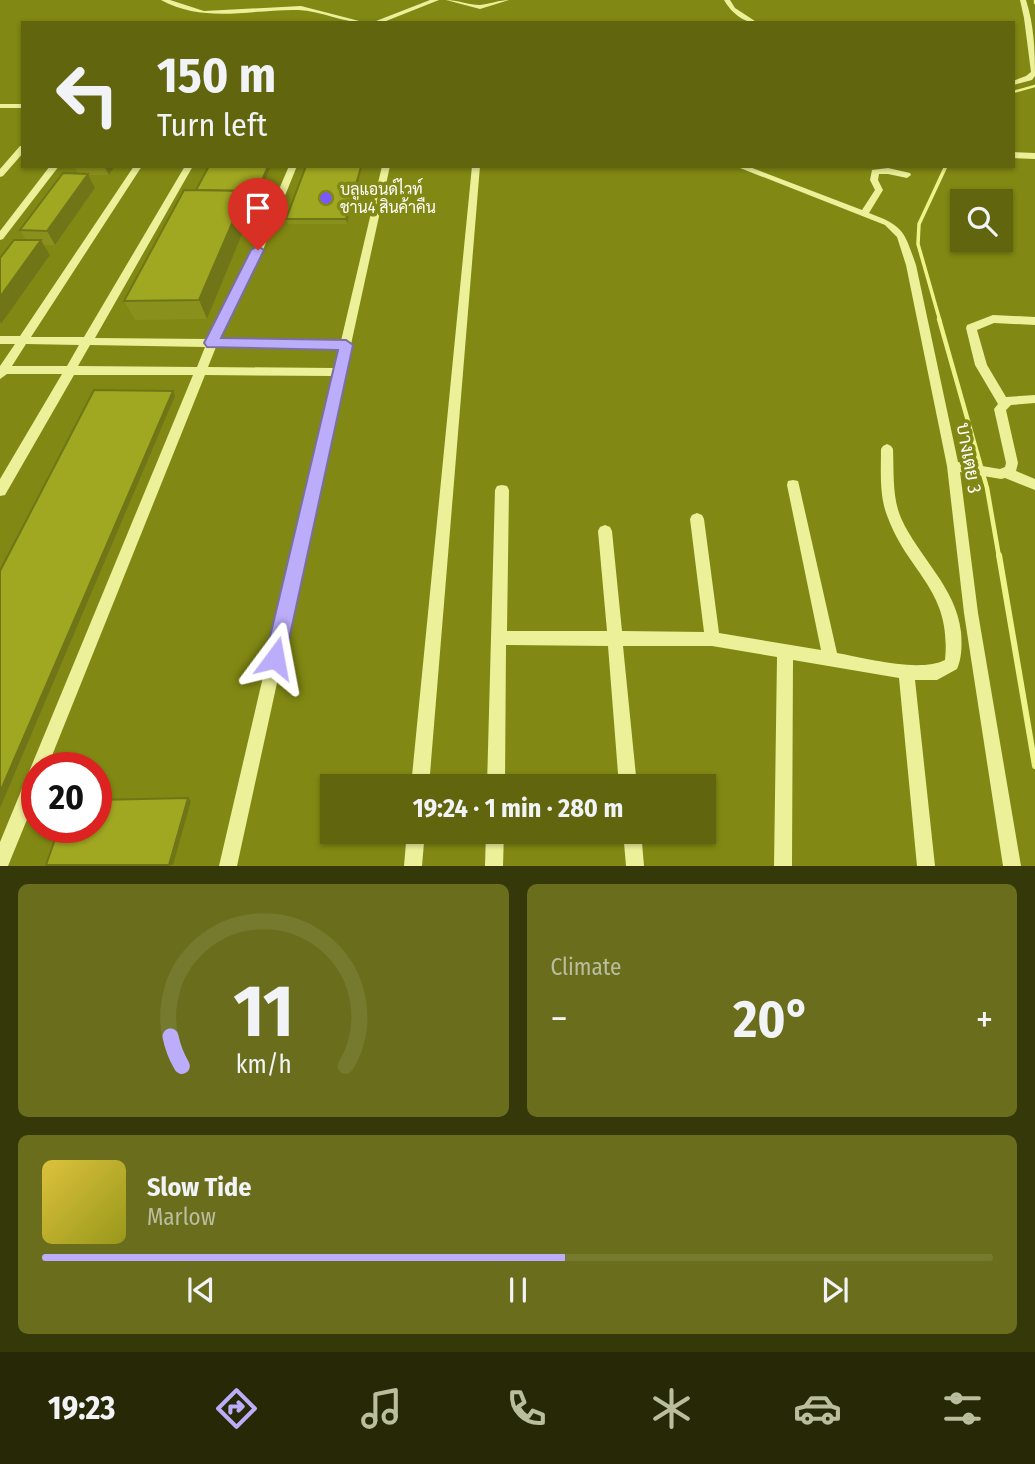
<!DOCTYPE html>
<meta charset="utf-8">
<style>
body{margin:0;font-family:"Fira Sans Condensed",Sarabun,sans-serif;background:#6a6e1c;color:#f1f3f6;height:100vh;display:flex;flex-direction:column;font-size:26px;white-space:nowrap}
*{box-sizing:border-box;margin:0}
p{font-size:23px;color:#babd9e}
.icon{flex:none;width:38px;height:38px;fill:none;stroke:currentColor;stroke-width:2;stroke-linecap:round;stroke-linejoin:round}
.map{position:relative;height:866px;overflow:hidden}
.side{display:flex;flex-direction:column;gap:18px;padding:18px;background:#353808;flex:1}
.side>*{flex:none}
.top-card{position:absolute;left:21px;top:21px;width:994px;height:147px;border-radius:0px;box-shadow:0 2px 5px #0004;background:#61660e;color:#f1f3f6;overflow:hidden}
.tools{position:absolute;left:950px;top:189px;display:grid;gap:14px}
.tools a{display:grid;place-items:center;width:63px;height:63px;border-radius:0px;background:#61660e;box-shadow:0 2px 5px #0004;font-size:35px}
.speed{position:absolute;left:21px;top:752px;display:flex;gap:14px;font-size:35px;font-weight:700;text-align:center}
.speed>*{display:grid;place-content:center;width:91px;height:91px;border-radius:50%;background:#61660e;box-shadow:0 2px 5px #0004;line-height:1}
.speed .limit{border:10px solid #d22;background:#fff;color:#111}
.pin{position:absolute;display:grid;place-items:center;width:60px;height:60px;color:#fff;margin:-72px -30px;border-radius:50% 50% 50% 0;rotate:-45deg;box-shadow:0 0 7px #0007}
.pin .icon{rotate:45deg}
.me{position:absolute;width:77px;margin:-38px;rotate:13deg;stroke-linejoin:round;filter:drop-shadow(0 0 5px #0008)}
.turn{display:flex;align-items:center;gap:24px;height:147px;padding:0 21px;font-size:32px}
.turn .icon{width:91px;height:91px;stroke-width:2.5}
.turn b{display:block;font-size:49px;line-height:60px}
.big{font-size:52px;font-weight:700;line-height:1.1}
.side .widget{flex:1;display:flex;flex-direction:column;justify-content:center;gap:10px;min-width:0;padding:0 24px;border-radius:10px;background:#6a6e1c}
.side .dial{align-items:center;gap:0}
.dial svg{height:182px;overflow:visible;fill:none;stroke:#757a2e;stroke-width:7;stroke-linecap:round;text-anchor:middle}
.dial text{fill:#f1f3f6;stroke:none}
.song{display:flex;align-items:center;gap:21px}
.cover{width:84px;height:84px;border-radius:10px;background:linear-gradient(135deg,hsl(50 70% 55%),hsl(60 70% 35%))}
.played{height:7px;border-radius:4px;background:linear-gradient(90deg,#bcadfa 55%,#757a2e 55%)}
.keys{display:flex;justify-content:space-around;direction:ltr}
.heat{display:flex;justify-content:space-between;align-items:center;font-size:38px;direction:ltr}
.side .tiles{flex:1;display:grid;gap:18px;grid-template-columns:1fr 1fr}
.widget:last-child{grid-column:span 2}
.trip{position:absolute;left:320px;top:774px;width:396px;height:70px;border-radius:0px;background:#61660e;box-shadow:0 2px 5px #0004;font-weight:700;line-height:70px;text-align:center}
.tab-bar{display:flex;height:112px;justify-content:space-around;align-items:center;background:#272906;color:#babd9e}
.tab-bar .icon{width:49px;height:49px}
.tab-bar .current{color:#bcadfa}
.tab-bar b{font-size:32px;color:#f1f3f6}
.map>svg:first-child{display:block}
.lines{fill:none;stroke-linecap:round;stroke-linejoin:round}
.stream-far3{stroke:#eff38a;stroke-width:2.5}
.stream-far2{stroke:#eff38a;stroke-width:3.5}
.stream-far1{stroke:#eff38a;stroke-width:4.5}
.stream{stroke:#eff38a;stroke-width:6}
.minor{fill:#ecf099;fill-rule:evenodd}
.wall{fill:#8a901c}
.shaded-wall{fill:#707617}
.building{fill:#a0a821;stroke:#707617;stroke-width:2}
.route{fill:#bcadfa;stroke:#7a70a2;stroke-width:2}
.poi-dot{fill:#7b57ff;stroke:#818813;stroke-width:2.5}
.labels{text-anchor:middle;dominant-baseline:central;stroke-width:7;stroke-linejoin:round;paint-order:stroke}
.far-poi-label{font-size:16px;fill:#fff;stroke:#818813;text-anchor:start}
.street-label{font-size:19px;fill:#fff;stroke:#818813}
</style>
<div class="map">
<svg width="1035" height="866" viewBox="0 0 1035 866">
<rect width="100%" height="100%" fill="#818813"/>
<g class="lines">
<g class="stream-far3">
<path d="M1035,0V3"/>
<path d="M1013,92L1035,86"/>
</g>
<path class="stream-far2" d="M940,321L918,244L919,224L946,166"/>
<path class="stream-far1" d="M939,319L987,488L999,557"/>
<path class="stream" d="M999,555L1035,766"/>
<g class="minor">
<path d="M161,0H170L204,11L301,6L367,23C344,23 322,11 298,10C251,9 205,24 161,0Z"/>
<path d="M430,0H439L381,23H371Z"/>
<path d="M446,0C457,0 469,5 480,5C490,4 499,0 509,0L480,9Z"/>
<path d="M724,0H730L735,8L758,23C743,23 731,12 724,0Z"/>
<path d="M1020,0H1026C1034,25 1035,50 1035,76L1032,80L1013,85V81L1026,76L1031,72L1024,18Z"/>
<rect x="0" y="104" width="23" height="4"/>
<path d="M20,146H23V153L3,176L0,177V169Z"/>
<path d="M1013,152L1035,153V159L1013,158Z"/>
<path d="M50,166H59L3,239L0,240V231Z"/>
<path d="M134,166H142L31,337H84L185,166H193L95,338L208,339L253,250L289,166H297L263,250L219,339L341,341L382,166H390L237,866H219L333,376L205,375L47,768H37V795L8,866H0V842L193,375H74L5,495L0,496V479L62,374H7L0,379V366L15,344H0V336H20ZM26,344L79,345L67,366H12ZM90,345L205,347L197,367L78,366ZM216,347L339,349L335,368L208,367Z"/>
<path d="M472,166H480L429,786H411Z"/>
<path d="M735,166H747L862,210L875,190L870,180L872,170L888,168L910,173L911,175L907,178L888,174H879L878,180L883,190L869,213C904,226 904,231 916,265L958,462L1000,469L1005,467L1006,463L994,409L998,404L975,365L966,328L967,325L993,315L1035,317V325L994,323L977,330L987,365L1006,397L1035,395V403L1011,405L1006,410L1018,463L1016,471L1035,479V490L1005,478L1001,479L960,472L978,613L1021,866H1003L964,613L947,466L906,265L897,237L885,225Z"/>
<path d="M887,444L891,446L893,449C894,472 892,497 901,518C919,558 956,587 961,632C962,644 962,658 957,669L937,680H915L935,866H917L899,678L793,660L792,866H774L777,657L712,646H623L637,786H619L608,646L506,645L505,786H487L495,490L497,486L502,485L507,486L509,490L507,631H607L598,531L600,527L605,525L610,527L612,531L622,631L704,632L690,519L692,515L697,513L702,515L704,519L719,633L821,650L787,485L788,481L793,480L798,481L799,485L837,653C866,658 919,673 945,660C952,590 909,574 888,518C879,497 881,472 881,449L883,446Z"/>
<path d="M407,831H425L422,866H404Z"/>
<path d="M486,831H504L503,866H485Z"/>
<path d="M623,831H641L644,866H626Z"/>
</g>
</g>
<g class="wall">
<path d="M74,166H115L109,175H89L95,188L55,245H44L50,255L1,324H0V258L26,240L20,230L78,173Z"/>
<path d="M271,166L255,205H251L252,210L207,319L135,320L124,301L196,190Z"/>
<path d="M361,171L347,224H288L286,219Z"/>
</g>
<g class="shaded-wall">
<path d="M104,166H115L109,175Z"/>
<path d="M268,166H271L255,205L254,200Z"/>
<path d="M361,167V171L347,224L346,219Z"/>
<path d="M88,174L95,188L55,245L47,231Z"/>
<path d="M246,191L252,210L207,319L199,300Z"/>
<path d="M41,240L50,255L1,324L0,322V297Z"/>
<path d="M173,391L175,396L0,808V792Z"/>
<path d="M188,798L191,801L173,865H169Z"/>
</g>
<g class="building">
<path d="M209,166H268L254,200H249L246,191L196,190Z"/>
<path d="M306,166L361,167L346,219H286Z"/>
<path d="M63,173L88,174L47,231L20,230Z"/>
<path d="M184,190L246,191L199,300L124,301Z"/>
<path d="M14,240H41L0,297V258Z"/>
<path d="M94,390L173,391L0,792V571Z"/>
<path d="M188,798L169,865H46L59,828H96V800Z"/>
</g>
<path class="route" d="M258,246L264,250L221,338L346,340L353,345L285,658L282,665L275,668L268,665L265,658L338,350L207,347L204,343L251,250Z"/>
<circle class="poi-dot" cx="326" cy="198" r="7"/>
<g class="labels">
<g class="far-poi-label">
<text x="340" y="189">บลูแอนด์ไวท์<tspan x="340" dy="18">ชาน4 สินค้าคืน</tspan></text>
</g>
<g class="street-label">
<text transform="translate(969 458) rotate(80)">บางเตย 3</text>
</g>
</g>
</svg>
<div class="tools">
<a><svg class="icon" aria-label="search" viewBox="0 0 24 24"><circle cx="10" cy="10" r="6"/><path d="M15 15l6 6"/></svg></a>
</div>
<div class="speed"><div class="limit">20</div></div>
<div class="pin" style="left:258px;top:250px;background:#d93025"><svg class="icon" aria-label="arrive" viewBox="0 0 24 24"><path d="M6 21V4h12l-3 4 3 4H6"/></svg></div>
<svg class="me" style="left:275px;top:658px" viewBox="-20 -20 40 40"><path d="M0-17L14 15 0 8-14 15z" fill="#bcadfa" stroke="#fff" stroke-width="4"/></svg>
<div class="trip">19:24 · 1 min · 280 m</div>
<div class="top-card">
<div class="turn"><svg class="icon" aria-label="left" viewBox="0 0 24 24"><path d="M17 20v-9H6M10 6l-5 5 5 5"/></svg><div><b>150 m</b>Turn left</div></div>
</div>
</div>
<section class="side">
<div class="tiles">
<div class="widget dial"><svg viewBox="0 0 100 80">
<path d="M14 69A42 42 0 1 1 86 69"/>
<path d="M14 69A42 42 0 0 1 9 56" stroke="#bcadfa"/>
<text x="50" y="56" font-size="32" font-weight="700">11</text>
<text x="50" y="72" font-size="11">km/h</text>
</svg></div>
<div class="widget"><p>Climate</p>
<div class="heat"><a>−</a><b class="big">20°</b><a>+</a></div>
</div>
<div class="widget">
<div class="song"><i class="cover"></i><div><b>Slow Tide</b><p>Marlow</p></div></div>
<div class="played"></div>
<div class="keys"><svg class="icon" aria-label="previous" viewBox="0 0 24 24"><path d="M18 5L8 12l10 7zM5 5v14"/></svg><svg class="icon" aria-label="pause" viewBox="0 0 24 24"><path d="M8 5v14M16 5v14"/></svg><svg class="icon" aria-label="next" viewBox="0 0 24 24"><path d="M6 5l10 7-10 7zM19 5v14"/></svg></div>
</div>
</div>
</section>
<nav class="tab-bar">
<b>19:23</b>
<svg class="icon current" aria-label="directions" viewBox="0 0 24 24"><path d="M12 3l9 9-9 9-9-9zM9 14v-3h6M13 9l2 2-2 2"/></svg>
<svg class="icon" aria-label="music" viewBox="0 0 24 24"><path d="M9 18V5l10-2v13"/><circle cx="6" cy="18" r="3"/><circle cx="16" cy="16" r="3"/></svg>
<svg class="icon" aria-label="phone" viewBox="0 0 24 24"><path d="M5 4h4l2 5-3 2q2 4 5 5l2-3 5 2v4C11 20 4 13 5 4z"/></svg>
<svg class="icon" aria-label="climate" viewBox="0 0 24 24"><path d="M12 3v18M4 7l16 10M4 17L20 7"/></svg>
<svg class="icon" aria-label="car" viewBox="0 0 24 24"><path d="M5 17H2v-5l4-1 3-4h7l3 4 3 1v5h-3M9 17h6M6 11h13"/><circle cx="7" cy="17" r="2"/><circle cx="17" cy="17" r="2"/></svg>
<svg class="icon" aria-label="filters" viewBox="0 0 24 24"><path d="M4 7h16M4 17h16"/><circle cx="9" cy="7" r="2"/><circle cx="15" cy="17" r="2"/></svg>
</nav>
